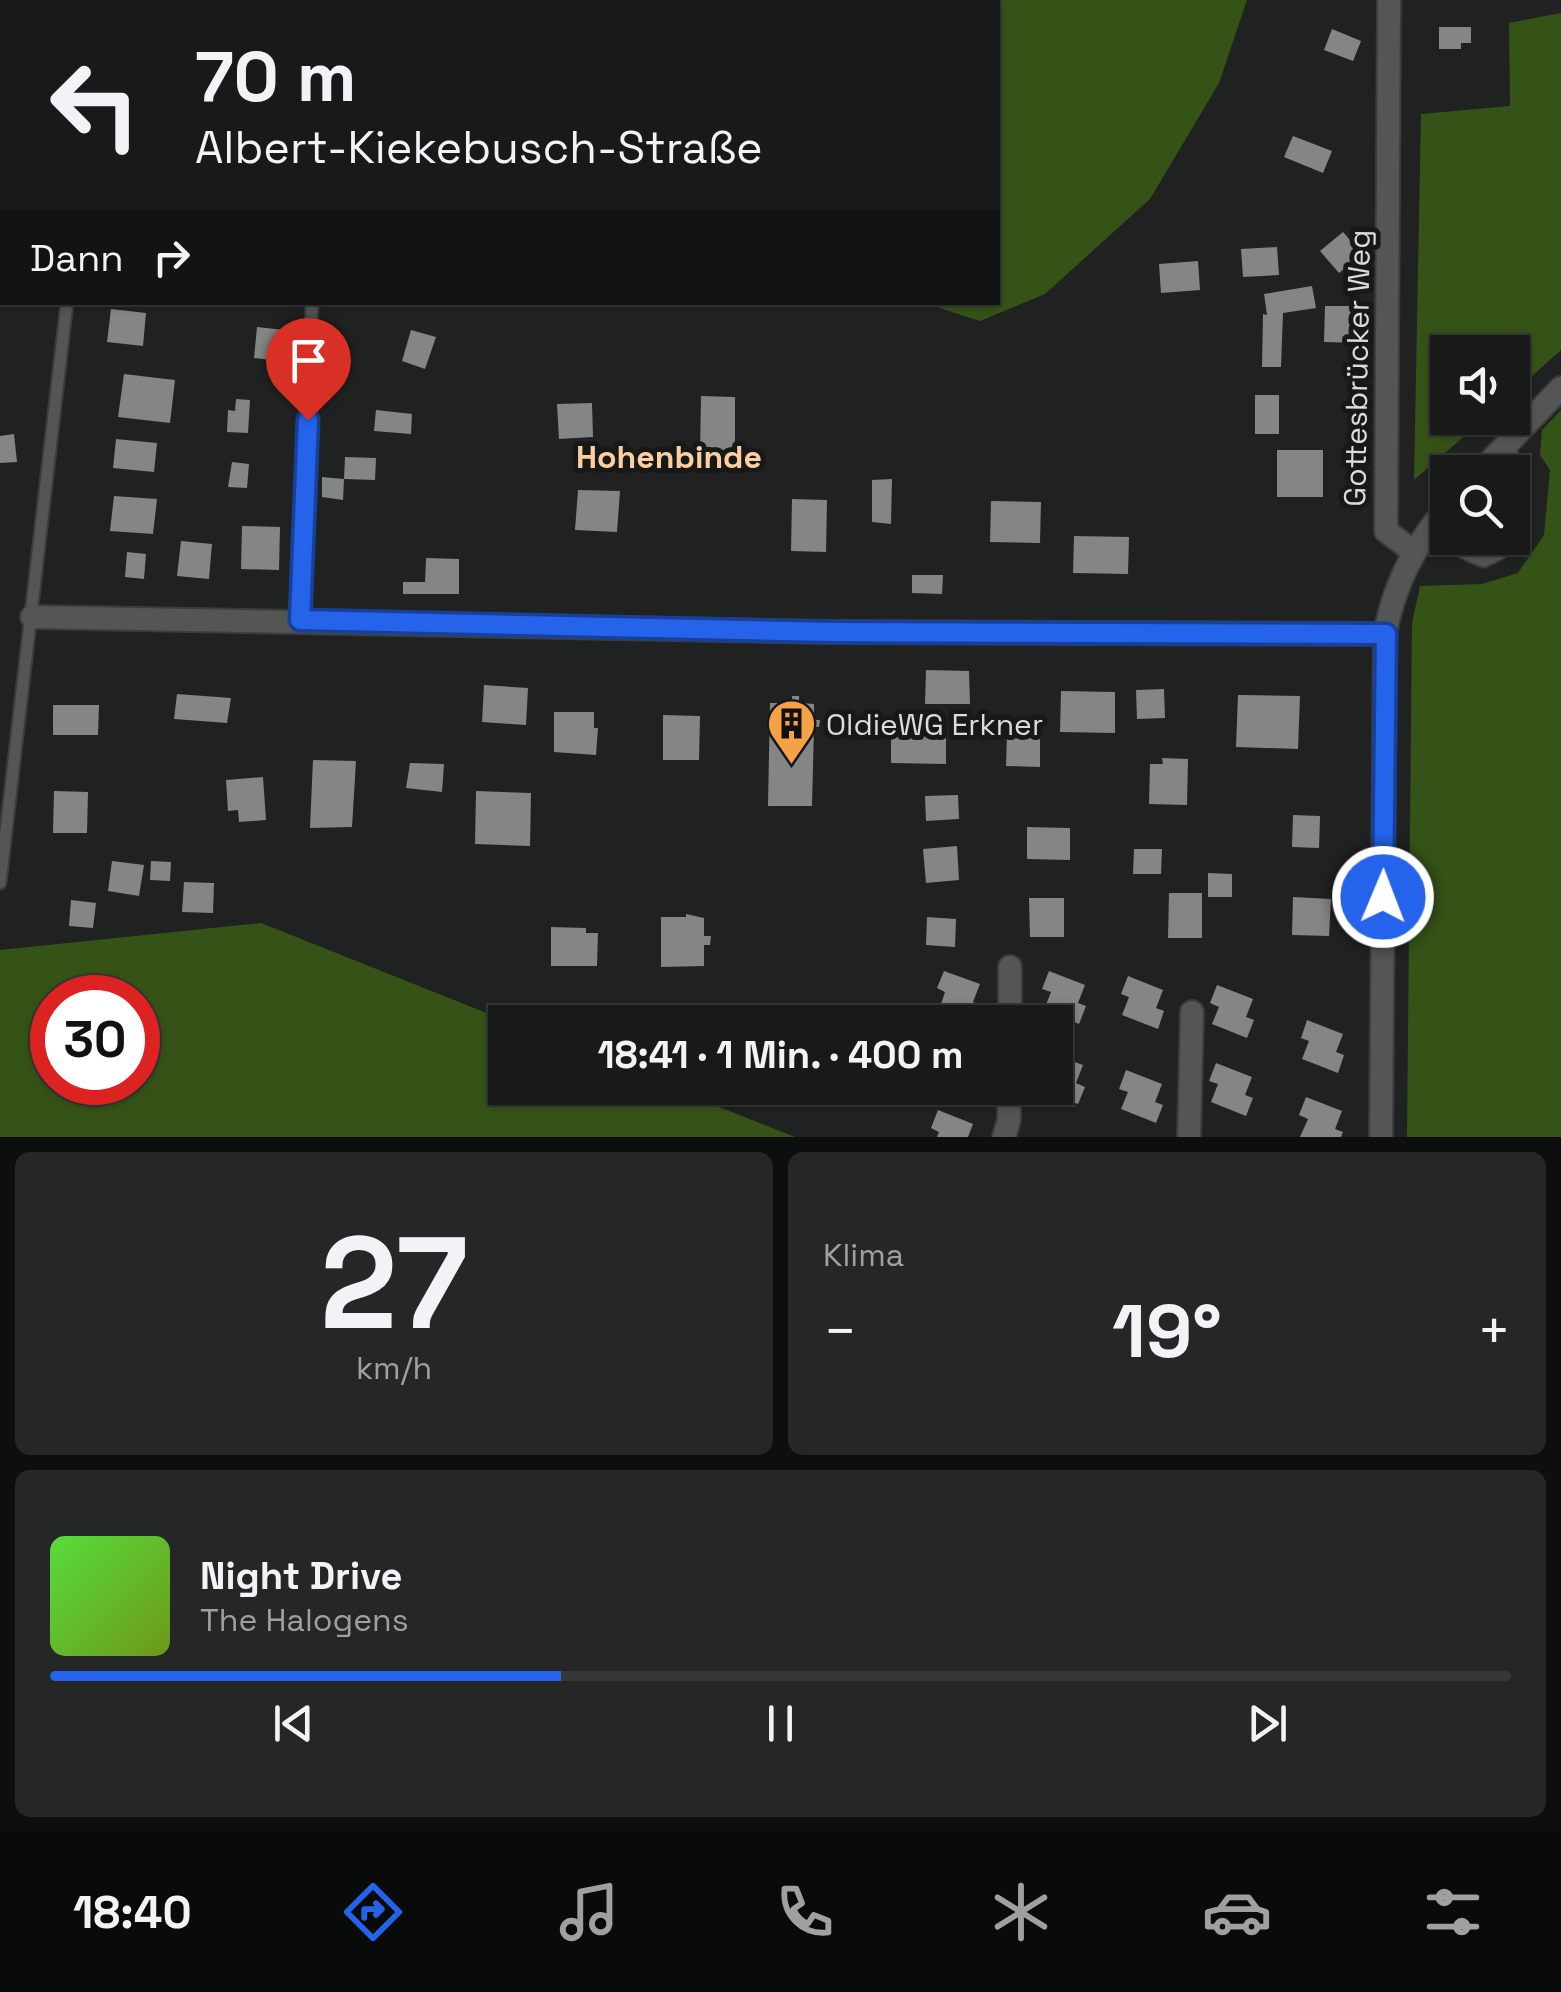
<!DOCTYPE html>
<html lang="de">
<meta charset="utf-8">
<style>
body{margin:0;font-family:"Space Grotesk",sans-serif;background:#242726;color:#f1f3f6;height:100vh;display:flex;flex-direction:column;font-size:38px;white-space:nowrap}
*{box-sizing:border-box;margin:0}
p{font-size:32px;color:#9ea1a2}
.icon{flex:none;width:55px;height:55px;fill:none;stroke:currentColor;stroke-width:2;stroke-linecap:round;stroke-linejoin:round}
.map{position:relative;height:1137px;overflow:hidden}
.details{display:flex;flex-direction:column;gap:15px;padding:15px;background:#0d0e0e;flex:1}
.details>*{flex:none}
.hud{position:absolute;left:0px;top:0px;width:1000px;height:305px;box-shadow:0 2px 8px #0004,0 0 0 2px #363838;background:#171a19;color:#f1f3f6;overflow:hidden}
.buttons{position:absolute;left:1430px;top:335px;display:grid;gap:20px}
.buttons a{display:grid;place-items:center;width:100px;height:100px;border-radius:0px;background:#171a19;box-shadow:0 2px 8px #0004,0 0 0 2px #363838;font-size:50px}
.speed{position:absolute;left:30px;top:975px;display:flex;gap:20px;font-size:50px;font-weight:700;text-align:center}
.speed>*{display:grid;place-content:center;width:130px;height:130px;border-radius:50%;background:#171a19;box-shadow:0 2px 8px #0004,0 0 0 2px #363838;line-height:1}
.speed .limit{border:15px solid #d22;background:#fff;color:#111}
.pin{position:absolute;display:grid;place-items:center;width:85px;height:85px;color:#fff;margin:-102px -42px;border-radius:50% 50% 50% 0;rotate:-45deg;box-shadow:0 0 10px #0007}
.pin .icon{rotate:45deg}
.me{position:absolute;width:110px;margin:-55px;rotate:1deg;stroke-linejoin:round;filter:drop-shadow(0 0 8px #0008)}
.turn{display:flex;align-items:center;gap:35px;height:210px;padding:0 30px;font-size:45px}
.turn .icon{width:130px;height:130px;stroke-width:2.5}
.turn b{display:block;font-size:70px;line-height:85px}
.then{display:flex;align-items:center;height:95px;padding:0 30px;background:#0003;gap:20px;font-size:38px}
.big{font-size:75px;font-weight:700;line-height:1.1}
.details .card{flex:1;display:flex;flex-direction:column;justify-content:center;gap:15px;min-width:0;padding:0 35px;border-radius:15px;background:#242726}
.details .dial{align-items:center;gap:0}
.dial b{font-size:130px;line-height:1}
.song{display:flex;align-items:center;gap:30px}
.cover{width:120px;height:120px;border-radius:15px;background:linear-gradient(135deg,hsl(110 70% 55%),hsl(80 70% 35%))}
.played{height:10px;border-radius:5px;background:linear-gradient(90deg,#2563eb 35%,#363838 35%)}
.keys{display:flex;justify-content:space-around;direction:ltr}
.heat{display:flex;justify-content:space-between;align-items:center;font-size:55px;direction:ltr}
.details .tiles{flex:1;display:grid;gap:15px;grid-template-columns:1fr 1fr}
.card:last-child{grid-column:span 2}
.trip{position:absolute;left:488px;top:1005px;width:585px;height:100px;border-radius:0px;background:#171a19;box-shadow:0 2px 8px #0004,0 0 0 2px #363838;font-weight:700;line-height:100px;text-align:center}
.tabs{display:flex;height:160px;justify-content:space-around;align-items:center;background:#090a0a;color:#9ea1a2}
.tabs .icon{width:70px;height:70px}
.tabs .active{color:#2563eb}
.tabs b{font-size:45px;color:#f1f3f6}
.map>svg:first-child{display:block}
.green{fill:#365317;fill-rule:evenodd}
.building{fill:#838684}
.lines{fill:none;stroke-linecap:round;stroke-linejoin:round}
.lane-casing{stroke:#3b3d3d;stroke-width:15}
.street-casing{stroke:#3b3d3d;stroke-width:26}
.path{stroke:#737575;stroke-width:5;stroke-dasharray:2.5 8;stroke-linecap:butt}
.lane{stroke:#535655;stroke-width:11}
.street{stroke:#535655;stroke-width:22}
.route-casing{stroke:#184099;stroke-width:25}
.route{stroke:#2563eb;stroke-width:18}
.labels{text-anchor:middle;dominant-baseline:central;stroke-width:10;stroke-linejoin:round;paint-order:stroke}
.street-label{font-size:30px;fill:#dbdcdc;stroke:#161918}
.poi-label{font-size:30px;fill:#dbdcdc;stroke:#161918;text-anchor:start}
.neighbourhood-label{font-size:32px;font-weight:bold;fill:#fdcea0;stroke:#161918}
</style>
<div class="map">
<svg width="1561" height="1137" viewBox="0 0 1561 1137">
<rect width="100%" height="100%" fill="#1f2221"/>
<g class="green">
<path d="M338,0H1247L1219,83L1150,199L1045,294L980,321L924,303L998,302V2Z"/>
<path d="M1561,13V350L1513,393L1512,352H1448V418H1485L1414,480L1421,114L1510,106L1509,23Z"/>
<path d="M1561,410V1137H1407L1412,623L1420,586L1482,584L1518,573L1544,535L1550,470L1540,455L1542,430Z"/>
<path d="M261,923L509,1022H505V1088H671L795,1137H0V950ZM52,998H138V1082H52Z"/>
</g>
<g class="building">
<path d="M1439,27H1471V43H1461V49H1439Z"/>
<path d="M1332,29L1361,41L1353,61L1324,50Z"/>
<path d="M1293,136L1332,151L1323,173L1284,157Z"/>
<path d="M1343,232L1362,254L1339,273L1320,251Z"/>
<path d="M1277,247L1279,275L1243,277L1241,249Z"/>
<path d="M1198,261L1200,290L1161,293L1159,264Z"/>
<path d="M1312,286L1316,308L1283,313L1281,367H1262L1263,314L1267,315L1264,294Z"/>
<path d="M1325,306H1362L1361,343L1324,342Z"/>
<path d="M111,309L146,313L143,346L107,342Z"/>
<path d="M257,327L284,330L280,361L254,358Z"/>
<path d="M411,330L436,337L425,369L402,361Z"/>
<path d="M124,374L175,380L170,423L118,417Z"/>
<rect x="1255" y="395" width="24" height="39"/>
<path d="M701,396L735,397V454H700Z"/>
<path d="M236,399L250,400L248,433L227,432L228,410L235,411Z"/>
<path d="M592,403L593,437L559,439L557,404Z"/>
<path d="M376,410L412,414L411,434L374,431Z"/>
<path d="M14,434L17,462L0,463V436Z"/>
<path d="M116,439L157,443L154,472L113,468Z"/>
<rect x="1277" y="450" width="46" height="47"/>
<path d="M345,457L376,458L375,480L344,479Z"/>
<path d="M232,462L249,464L247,488L228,487Z"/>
<path d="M322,477L344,479L343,500L322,497Z"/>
<path d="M892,479L891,524L872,522V480Z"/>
<path d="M578,490L620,491L617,532L575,530Z"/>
<path d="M114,496L157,499L153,534L110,531Z"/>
<path d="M792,499L827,500L826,552L791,551Z"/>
<path d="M991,501L1041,502L1040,543L990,542Z"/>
<path d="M242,526L280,527L279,570L241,569Z"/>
<path d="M1074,536L1129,537L1128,574L1073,573Z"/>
<path d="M181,541L212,544L209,579L177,576Z"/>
<path d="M127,552L146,554L144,579L125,577Z"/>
<path d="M426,558L459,559V594H403V582H425Z"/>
<path d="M912,575H943L942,594L912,593Z"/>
<path d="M926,670L969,671L970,704H925Z"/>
<path d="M484,685L528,688L526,725L482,722Z"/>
<path d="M1164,689L1165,718L1137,719L1136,690Z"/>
<path d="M1061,691L1115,692V733L1060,732Z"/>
<path d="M177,694L231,698L227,723L174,719Z"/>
<path d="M1238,695L1300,696L1298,749L1236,747Z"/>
<path d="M792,696H799V703L814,704V720H820L819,727H814L812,806H768L770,703H792Z"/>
<path d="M53,705H99L98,735H53Z"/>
<path d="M554,712H594V728H598L596,755L554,752Z"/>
<path d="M663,715L700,716L699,760H663Z"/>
<path d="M891,729H946V764L891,763Z"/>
<path d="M1007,735H1040V767L1006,766Z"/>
<path d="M1162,758L1188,759L1187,805L1149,804L1150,764H1163Z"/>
<path d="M313,760L356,761L352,827L310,828Z"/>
<path d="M410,763L444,764L442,792L406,788Z"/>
<path d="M263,777L266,820L239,822L238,810L228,811L226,780Z"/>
<path d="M54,791L88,792L87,833H53Z"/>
<path d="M476,791L531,793L530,846L475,844Z"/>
<path d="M958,795L959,819L926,821L925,796Z"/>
<path d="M1293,815L1320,816L1319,848L1292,847Z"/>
<path d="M1027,827L1070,828V860L1027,859Z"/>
<path d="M957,846L959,880L926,883L923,849Z"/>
<path d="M1134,849H1162L1161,874H1133Z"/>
<path d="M112,861L144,865L139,896L108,891Z"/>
<path d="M151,861L171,862L170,881L150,880Z"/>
<path d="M1208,873L1232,874V897H1208Z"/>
<path d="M184,882L214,883L213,913L182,912Z"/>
<path d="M1169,893H1202V938H1168Z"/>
<path d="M1293,897L1331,899L1329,936L1292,935Z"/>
<path d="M1029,898H1064V937H1030Z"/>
<path d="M71,900L96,903L93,928L69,926Z"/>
<path d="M686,914L704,918V936H711L710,945H704V966L661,967V917H686Z"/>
<path d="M927,917L956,919L955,947L926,945Z"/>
<path d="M551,927L586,928V933H598L597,966H551Z"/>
<path d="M944,971L980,984L973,1002L981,1006L974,1022L939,1010L945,992L937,988Z"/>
<path d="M1049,971L1085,985L1078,1003L1086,1006L1079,1024L1044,1010L1051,992L1042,989Z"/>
<path d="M1128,976L1163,990L1156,1008L1164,1011L1158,1029L1122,1015L1129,997L1121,994Z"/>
<path d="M1217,985L1253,999L1246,1017L1254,1020L1247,1038L1212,1024L1219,1007L1210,1003Z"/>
<path d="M1307,1020L1343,1034L1336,1052L1344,1055L1338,1073L1302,1059L1309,1041L1301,1038Z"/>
<path d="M1055,1055L1083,1065L1076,1083L1085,1087L1078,1104L1042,1091L1044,1088H1055Z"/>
<path d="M1216,1063L1252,1077L1245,1095L1253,1098L1246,1116L1211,1102L1218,1084L1209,1081Z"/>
<path d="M1126,1070L1162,1084L1155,1102L1163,1105L1156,1123L1121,1109L1128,1092L1119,1089Z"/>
<path d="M1306,1097L1342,1111L1335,1129L1343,1132L1341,1137H1300L1308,1119L1299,1115Z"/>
<path d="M938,1110L973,1124L968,1137H937L939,1132L931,1128Z"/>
</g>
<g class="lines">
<defs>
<g id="lane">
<path d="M296,0L297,2"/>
<path d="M0,47H2"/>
<path d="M0,166L2,167"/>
<path d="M1436,520C1448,544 1459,553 1484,561C1491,558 1501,554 1506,549C1526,528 1516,469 1510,444"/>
<path d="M300,620L312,302"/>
<path d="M0,883L67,302"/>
</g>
<g id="street">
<path d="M1389,0L1386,531L1414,552"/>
<path d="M1480,472L1561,388"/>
<path d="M32,617L833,632L1385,634"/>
<path d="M1010,1022V967"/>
<path d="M1004,1137L1009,1120V1088"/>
<path d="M1189,1137L1192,1012"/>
<path d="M1381,1137L1385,634C1394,585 1414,544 1448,507"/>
</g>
</defs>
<use href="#lane" class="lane-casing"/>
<use href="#street" class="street-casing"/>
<path class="path" d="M46,2V0"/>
<use href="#lane" class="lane"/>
<use href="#street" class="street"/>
</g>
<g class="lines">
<defs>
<path id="route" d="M308,420L300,620L833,632L1386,634L1383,897"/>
</defs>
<use href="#route" class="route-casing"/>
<use href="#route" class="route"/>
</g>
<defs>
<symbol id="building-pin" viewBox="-11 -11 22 30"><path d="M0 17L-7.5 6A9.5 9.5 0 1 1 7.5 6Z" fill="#f5a246" stroke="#161918"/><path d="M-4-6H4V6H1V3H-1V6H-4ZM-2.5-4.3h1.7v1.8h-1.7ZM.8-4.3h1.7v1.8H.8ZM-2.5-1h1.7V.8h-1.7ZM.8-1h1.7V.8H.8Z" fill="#111"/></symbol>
</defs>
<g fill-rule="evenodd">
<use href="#building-pin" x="764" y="696" width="55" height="75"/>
</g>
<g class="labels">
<g class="street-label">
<text transform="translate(1357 368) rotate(-89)">Gottesbrücker Weg</text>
</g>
<g class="poi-label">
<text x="826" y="724">OldieWG Erkner</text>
</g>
<g class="neighbourhood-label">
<text x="669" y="457">Hohenbinde</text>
</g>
</g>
</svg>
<div class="buttons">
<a><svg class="icon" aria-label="sound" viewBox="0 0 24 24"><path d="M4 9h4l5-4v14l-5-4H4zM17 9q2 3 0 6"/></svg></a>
<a><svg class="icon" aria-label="search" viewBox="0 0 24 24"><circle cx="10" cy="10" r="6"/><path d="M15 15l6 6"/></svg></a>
</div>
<div class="speed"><div class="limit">30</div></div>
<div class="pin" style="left:308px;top:420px;background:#d93025"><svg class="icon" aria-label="arrive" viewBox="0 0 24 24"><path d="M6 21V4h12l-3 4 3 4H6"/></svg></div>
<svg class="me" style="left:1383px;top:897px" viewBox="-20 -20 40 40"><circle r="17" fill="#2563eb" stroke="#fff" stroke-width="3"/><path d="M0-11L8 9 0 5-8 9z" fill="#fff"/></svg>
<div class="trip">18:41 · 1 Min. · 400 m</div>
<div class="hud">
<div class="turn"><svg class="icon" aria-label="left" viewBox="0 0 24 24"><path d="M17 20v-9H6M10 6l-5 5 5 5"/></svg><div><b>70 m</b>Albert-Kiekebusch-Straße</div></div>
<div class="then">Dann<svg class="icon" aria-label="right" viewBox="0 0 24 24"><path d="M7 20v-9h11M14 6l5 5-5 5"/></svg></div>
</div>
</div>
<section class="details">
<div class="tiles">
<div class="card dial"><b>27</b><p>km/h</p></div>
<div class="card"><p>Klima</p>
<div class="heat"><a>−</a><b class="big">19°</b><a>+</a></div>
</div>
<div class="card">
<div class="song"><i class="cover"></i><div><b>Night Drive</b><p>The Halogens</p></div></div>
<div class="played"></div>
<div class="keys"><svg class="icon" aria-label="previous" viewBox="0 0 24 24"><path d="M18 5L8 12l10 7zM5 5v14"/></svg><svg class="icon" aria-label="pause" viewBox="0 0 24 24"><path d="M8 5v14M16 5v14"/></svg><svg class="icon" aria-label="next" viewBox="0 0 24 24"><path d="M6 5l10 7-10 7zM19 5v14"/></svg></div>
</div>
</div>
</section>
<nav class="tabs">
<b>18:40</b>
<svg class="icon active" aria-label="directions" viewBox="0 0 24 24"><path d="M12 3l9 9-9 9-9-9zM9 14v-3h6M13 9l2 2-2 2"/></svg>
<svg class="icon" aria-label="music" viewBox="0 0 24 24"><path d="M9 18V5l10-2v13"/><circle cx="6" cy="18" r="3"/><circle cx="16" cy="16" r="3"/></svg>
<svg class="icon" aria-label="phone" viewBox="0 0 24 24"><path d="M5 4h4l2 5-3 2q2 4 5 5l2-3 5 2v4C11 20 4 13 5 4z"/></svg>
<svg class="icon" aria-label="climate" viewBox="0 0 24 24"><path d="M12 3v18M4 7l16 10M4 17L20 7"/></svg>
<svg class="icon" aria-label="car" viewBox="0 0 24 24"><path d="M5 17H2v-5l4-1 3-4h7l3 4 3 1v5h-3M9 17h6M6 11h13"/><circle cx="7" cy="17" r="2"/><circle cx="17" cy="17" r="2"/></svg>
<svg class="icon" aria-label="filters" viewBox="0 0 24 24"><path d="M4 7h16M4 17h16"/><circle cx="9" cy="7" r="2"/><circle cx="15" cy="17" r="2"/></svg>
</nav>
